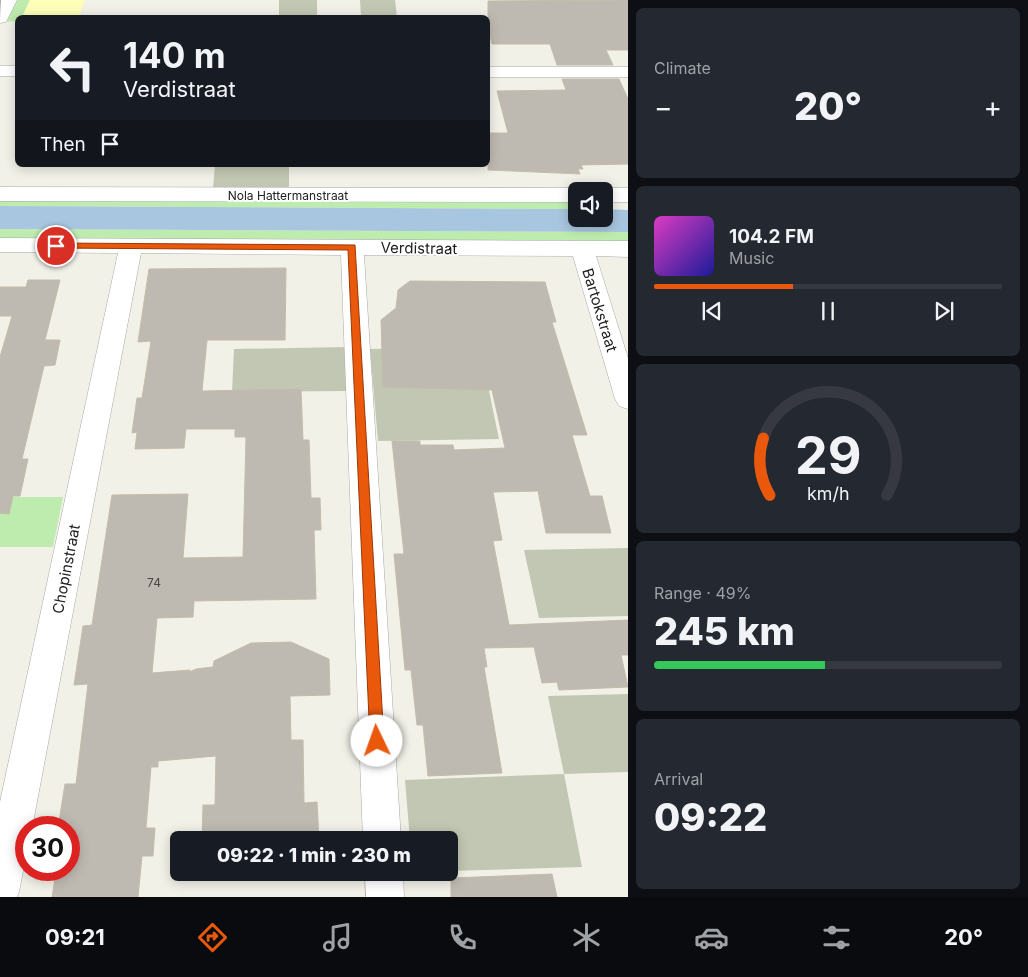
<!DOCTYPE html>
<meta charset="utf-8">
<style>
body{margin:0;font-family:Inter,sans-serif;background:#242831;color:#f1f3f6;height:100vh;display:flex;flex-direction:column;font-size:19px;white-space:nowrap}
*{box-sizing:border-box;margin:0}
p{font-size:16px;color:#9ea1a6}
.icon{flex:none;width:28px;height:28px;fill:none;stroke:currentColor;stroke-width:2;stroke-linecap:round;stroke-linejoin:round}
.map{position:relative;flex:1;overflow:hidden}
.side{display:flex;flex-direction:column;gap:8px;padding:8px;background:#0d0f14;width:400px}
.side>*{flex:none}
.guide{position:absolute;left:15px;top:15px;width:475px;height:152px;border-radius:8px;box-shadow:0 2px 12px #0003;background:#171b24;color:#f1f3f6;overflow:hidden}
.fabs{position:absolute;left:568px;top:182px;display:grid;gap:10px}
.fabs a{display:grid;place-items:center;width:45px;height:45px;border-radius:8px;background:#171b24;box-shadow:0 2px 12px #0003;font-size:25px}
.speed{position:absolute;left:15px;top:816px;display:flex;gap:10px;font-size:25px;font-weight:700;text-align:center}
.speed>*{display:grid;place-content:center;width:65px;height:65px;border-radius:50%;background:#171b24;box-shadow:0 2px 12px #0003;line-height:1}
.speed .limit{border:8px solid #d22;background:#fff;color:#111}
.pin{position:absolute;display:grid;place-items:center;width:42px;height:42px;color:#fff;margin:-21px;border:2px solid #fff;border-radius:50%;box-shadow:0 1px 5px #0007}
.me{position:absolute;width:55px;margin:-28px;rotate:357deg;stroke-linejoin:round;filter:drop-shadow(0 0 4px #0008)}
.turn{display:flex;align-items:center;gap:18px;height:105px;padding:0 25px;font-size:22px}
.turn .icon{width:65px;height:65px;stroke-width:2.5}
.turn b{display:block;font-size:35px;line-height:42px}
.then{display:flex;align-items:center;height:48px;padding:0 25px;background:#0003;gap:10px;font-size:19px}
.big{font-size:38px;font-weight:800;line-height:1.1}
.side .card{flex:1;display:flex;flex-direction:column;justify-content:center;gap:8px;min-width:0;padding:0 18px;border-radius:8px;background:#242831}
.side .dial{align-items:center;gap:0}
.dial svg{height:130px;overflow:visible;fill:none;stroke:#363941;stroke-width:7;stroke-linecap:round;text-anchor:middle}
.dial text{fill:#f1f3f6;stroke:none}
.song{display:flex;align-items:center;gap:15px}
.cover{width:60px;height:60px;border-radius:8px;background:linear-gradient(135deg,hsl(310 70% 55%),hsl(240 70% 35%))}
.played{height:5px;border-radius:2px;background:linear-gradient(90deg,#ea580c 40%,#363941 40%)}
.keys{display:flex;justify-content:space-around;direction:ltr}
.heat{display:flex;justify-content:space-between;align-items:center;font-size:28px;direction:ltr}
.charge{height:8px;border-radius:4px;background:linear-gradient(90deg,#34c759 49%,#363941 0)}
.trip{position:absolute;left:170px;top:831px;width:288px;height:50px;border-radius:8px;background:#171b24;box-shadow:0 2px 12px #0003;font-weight:800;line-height:50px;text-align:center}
.tab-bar{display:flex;height:80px;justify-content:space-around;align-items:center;background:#090b0e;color:#9ea1a6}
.tab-bar .icon{width:35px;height:35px}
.tab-bar .selected{color:#ea580c}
.tab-bar b{font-size:22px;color:#f1f3f6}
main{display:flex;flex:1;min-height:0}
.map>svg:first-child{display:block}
.construction{fill:#c2c7b3}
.grass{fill:#beecae}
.sand{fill:#fdffb9}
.water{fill:#a8c6df}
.building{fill:#bfbab1;stroke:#c4bbaa}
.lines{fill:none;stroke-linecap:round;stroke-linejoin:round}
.minor-casing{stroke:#a8a8a8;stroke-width:1}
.minor{fill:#fff;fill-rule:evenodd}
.route{fill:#ea580c;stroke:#983908}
.labels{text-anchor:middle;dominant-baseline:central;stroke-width:4;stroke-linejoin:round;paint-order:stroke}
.far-street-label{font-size:12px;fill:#212121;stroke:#fff}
.number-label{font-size:12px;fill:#484745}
.street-label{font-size:15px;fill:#212121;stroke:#fff}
</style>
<main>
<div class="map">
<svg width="628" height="897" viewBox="0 0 628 897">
<rect width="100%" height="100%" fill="#f2f1e8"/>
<g class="construction">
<rect x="279" y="0" width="38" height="17"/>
<path d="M360,0H395L397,17H361Z"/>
<path d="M215,165H289V188H213Z"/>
<path d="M347,347L350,391L232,392L234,349Z"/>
<path d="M480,347L499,439L378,441L370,349Z"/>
<path d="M628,548V616L539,618L524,550Z"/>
<path d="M628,694V772L564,774L582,867L449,871V840H410L405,780L564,774L548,696Z"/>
</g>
<g class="grass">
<path d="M17,0H30L22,17L18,18L17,21L5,22Z"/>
<path d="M0,200L576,201V209L0,206Z"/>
<path d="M0,229L628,232V242L0,240Z"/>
<path d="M0,497H63L53,547H0Z"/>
</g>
<path class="sand" d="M30,0H85L79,17H22Z"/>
<path class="water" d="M0,206L576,209V219H604V209L628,210V232L0,229Z"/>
<g class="building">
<path d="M628,0V50H606L613,65H557L550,44H492L488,27V1Z"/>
<path d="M562,79H619L628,99V164L581,165L583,169H578L580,174L488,170V133H508L497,91L566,90Z"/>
<path d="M286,268L285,340H207L202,391L301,389L303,440H309L311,498H320L321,530H314L316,599L194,601L193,617L157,618L152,673L190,670L189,672L196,669L213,667L214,661L251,643L291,642L329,659L330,695L290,696L291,740H303L304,803L317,802L319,840H202L203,805H215L216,756L158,761V767H151L146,828H155L153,856H142L138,897H52L56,873H69V828H58L65,784H76L88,684L74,685L83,626L92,625L112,495L188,494L183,558L243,557L246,437H235V429H186L184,448L135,449L137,432L132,433L137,398H142L151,341L138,342L149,269Z"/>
<path d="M28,280H60L45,340H60L55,365L44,366L22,459H28L20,496H13L9,514L0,513V357L12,316H0V287H26Z"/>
<path d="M410,281L545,282L556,322H552L587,435H572L590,496H602L611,533H546L538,491L493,492L502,540L493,541L509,625L628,620V655H621L628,687L559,690L557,682L542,683L534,647L484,648L487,667H484L502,773L428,776L423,725H417L411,670H405L394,554H404L392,441H420V445H453L454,450L505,448L492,390L383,387L381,320L396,308L398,290Z"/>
<path d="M234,872H298V875L234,879Z"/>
<path d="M552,874L557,897H451V878Z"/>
</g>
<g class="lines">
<defs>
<g id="minor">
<path d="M1,0H17L6,22L0,23Z"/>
<rect x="0" y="66" width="18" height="10"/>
<rect x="488" y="67" width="140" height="10"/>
<path d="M0,187L576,188L584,191H576V202L0,201Z"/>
<path d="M604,188H628V202H604V191H596Z"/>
<path d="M0,238L628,241V257L596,256L628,358V409L619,406L615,399L573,256L364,255L401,840H363L341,255L141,253L32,828H26V856L19,892L17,897H0V802L118,253L0,252Z"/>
<path d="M365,872H403L404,897H366Z"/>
</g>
</defs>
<use href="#minor" class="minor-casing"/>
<use href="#minor" class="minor"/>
</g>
<path class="route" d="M56,243L355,245L384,741L382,746L377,748L372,746L370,741L348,250L53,248V244Z"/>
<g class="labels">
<g class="far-street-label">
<text x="288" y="195">Nola Hattermanstraat</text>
</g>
<g class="number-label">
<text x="154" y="582">74</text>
</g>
<g class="street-label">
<text transform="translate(419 248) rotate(1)">Verdistraat</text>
<text transform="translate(600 310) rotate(73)">Bartokstraat</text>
<text transform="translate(66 569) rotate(-79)">Chopinstraat</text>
</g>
</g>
</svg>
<div class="fabs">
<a><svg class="icon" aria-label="sound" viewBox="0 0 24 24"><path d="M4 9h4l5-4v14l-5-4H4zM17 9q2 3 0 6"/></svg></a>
</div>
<div class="speed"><div class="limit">30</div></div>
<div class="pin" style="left:56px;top:246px;background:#d93025"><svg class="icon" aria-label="arrive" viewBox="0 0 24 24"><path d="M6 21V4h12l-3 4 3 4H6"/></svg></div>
<svg class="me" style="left:377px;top:741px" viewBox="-20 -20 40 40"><circle r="19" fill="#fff"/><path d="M0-13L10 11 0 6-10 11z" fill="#ea580c"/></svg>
<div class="trip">09:22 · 1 min · 230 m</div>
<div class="guide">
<div class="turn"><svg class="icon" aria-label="left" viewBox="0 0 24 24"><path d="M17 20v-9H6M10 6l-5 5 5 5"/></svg><div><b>140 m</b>Verdistraat</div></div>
<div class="then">Then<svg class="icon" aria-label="arrive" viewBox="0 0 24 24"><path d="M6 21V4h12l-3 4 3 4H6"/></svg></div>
</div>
</div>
<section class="side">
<div class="card"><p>Climate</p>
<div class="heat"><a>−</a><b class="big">20°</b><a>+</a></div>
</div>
<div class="card">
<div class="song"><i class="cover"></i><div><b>104.2 FM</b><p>Music</p></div></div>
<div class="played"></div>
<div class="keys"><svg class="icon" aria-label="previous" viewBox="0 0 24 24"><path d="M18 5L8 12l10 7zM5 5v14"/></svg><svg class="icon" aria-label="pause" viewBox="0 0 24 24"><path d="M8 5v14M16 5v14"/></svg><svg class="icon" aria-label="next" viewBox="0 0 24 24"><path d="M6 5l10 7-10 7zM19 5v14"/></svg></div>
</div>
<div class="card dial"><svg viewBox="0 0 100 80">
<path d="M14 69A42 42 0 1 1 86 69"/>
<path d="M14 69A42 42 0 0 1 10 34" stroke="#ea580c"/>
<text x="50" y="56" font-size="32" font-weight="700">29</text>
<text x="50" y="72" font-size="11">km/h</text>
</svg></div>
<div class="card"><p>Range · 49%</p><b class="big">245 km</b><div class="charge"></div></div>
<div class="card"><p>Arrival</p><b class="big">09:22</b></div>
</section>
</main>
<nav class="tab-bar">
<b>09:21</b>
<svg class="icon selected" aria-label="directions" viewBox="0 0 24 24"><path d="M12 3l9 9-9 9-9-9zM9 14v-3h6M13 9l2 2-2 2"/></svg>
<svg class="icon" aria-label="music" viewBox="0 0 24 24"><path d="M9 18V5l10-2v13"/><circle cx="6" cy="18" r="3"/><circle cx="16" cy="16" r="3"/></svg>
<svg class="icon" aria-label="phone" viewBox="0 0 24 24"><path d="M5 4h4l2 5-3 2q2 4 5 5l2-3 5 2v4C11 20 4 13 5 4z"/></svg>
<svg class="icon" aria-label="climate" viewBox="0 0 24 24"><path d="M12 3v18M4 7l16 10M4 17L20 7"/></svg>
<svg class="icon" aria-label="car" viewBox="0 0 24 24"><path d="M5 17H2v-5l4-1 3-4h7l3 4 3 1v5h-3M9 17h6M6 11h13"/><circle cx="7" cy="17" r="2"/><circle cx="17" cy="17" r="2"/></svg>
<svg class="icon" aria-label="filters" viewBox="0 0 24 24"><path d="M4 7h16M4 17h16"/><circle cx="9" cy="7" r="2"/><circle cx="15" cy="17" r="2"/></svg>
<b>20°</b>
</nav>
